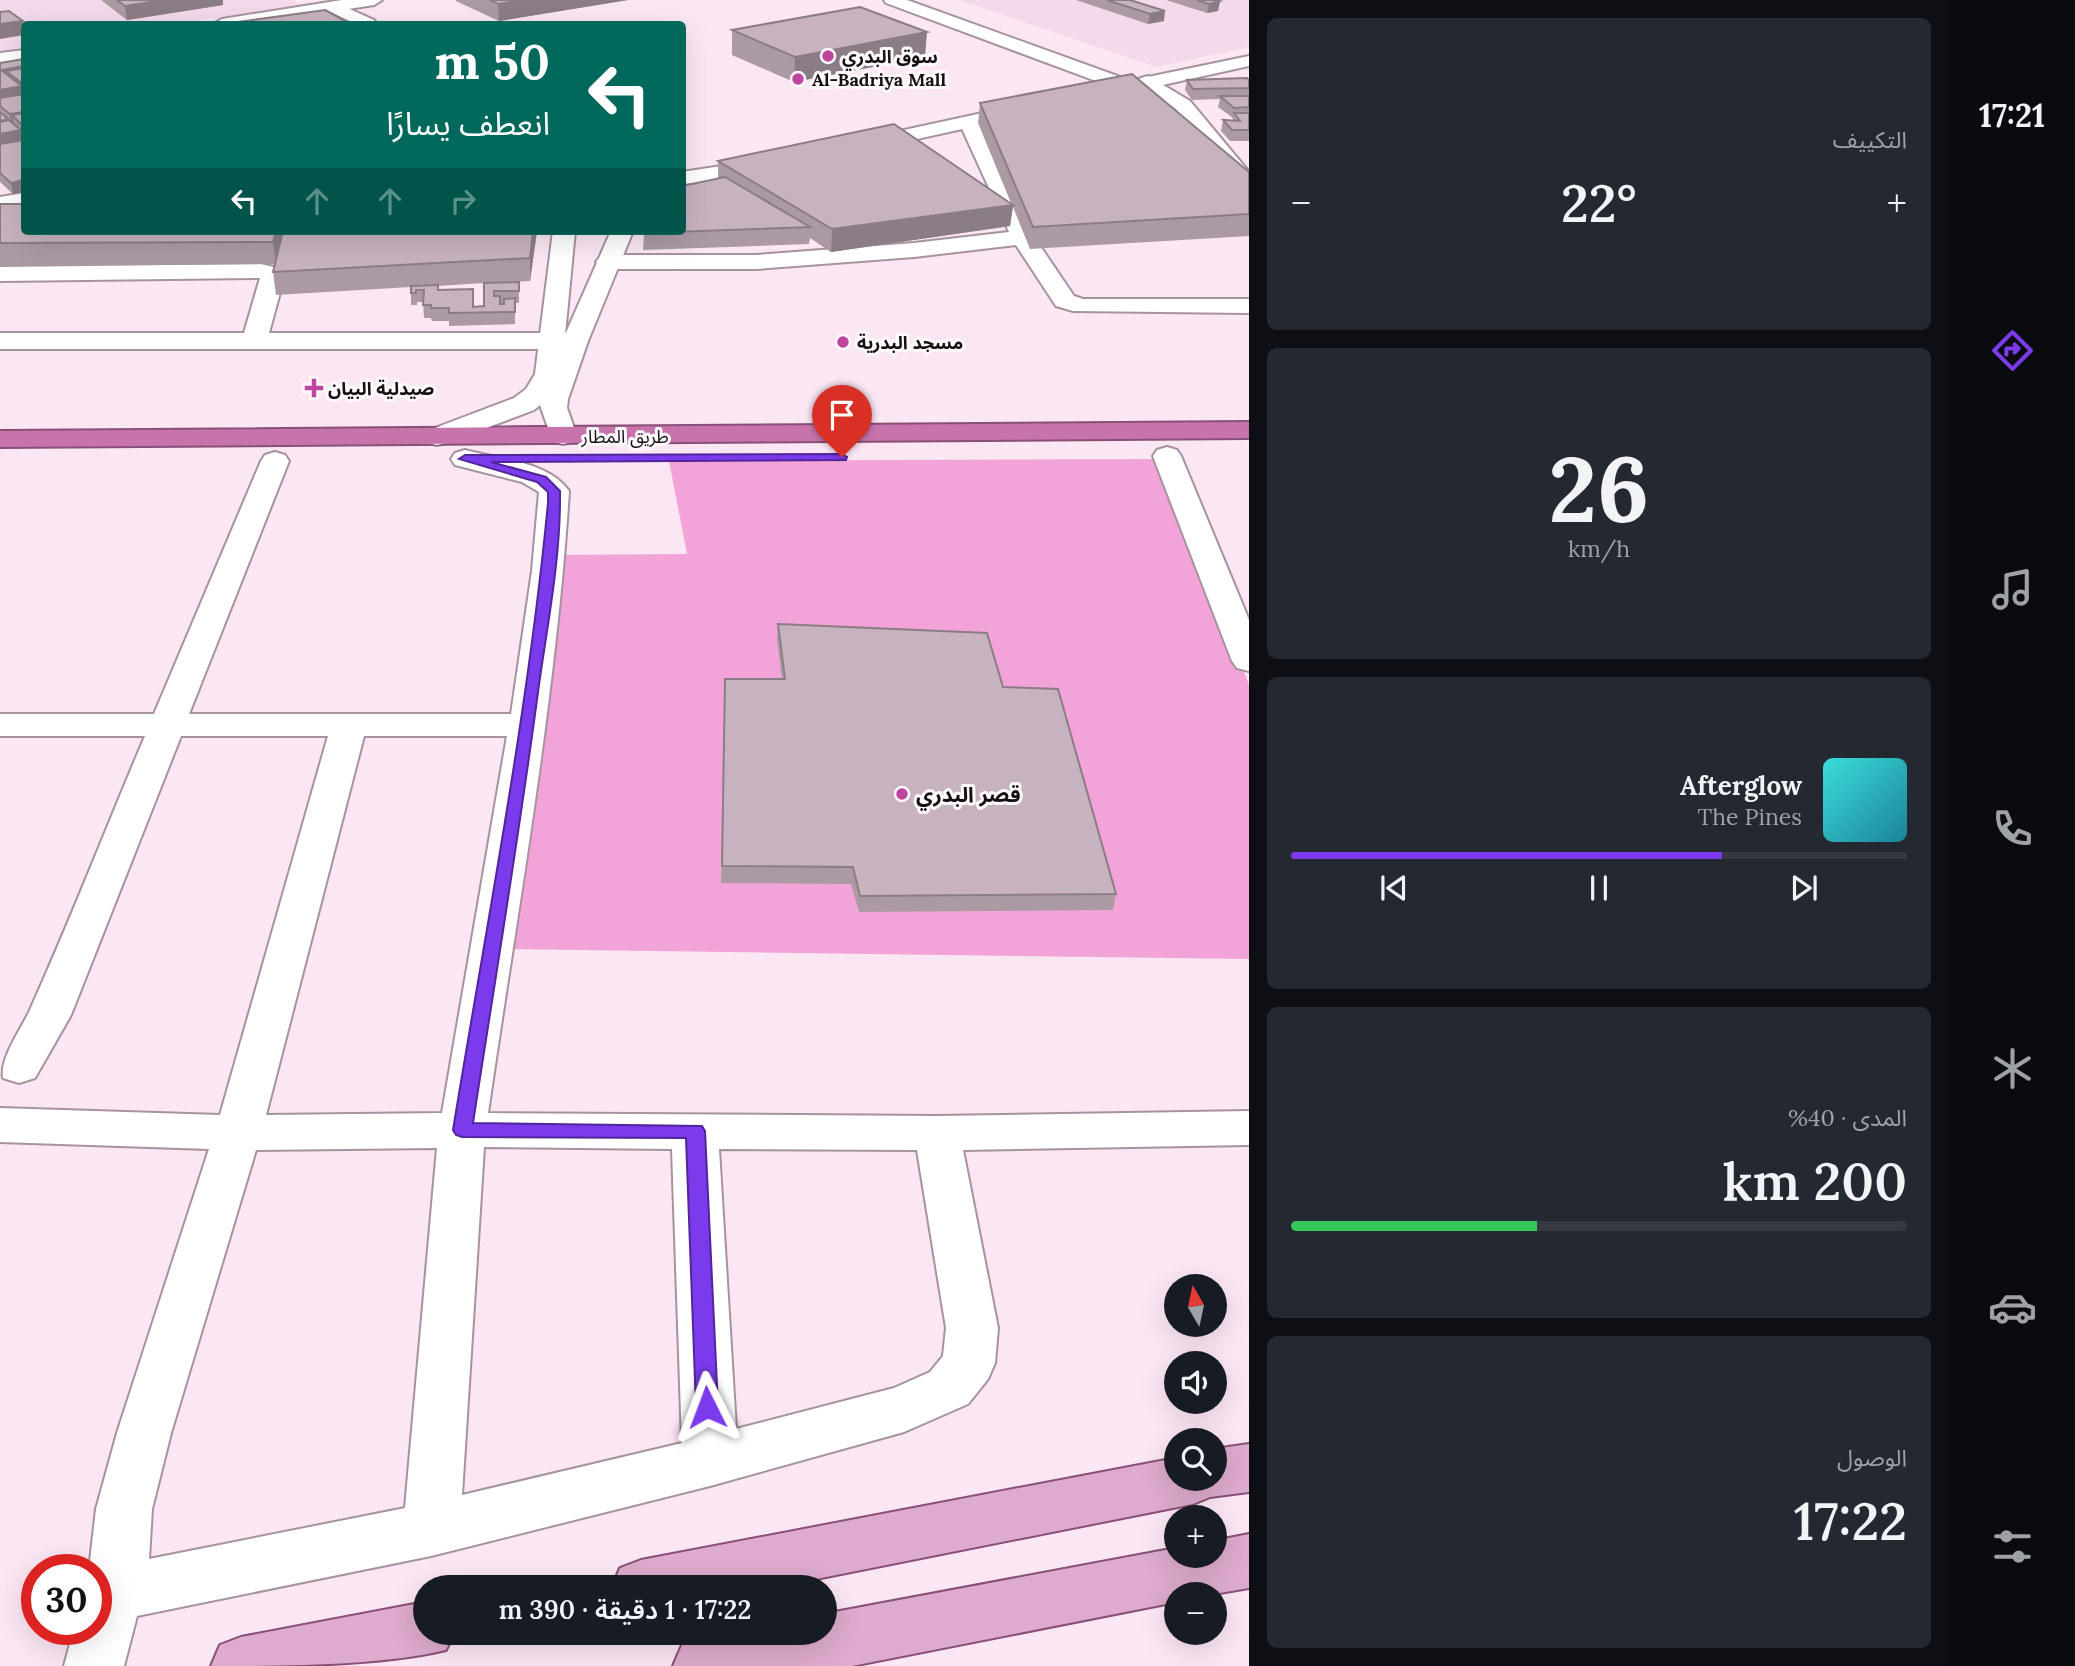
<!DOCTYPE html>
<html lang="ar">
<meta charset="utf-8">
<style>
body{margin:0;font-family:Lora,"Noto Sans Arabic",serif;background:#242831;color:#f1f3f6;direction:rtl;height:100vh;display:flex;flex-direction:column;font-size:26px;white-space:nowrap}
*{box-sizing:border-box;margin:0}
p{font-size:23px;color:#9ea1a6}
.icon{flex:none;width:38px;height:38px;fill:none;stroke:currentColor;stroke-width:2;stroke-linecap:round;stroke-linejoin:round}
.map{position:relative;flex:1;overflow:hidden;direction:ltr}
.sheet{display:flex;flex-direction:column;gap:18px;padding:18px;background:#0d0f14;width:700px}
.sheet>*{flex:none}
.top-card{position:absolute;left:21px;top:21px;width:665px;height:214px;border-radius:7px;box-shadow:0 7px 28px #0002;direction:rtl;background:#00695c;color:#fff;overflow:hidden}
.needle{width:46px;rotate:351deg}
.tools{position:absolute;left:1164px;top:1274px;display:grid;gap:14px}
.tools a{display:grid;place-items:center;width:63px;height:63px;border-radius:50%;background:#171b24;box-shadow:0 7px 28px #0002;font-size:35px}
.speed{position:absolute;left:21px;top:1554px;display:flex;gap:14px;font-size:35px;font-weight:700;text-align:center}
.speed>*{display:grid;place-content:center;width:91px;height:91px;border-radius:50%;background:#171b24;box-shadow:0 7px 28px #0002;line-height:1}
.speed .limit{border:10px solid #d22;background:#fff;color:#111}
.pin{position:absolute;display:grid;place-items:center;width:60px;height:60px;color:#fff;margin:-72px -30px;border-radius:50% 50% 50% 0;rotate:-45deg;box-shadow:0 0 7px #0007}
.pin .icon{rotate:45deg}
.me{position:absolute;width:77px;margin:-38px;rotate:357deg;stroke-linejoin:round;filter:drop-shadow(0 0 5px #0008)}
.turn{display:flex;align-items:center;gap:24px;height:147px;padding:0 21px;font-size:32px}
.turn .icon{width:91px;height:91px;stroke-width:2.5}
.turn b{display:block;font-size:49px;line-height:60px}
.lanes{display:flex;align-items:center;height:66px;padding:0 21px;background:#0003;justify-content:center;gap:35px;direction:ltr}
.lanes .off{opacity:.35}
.big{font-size:52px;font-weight:600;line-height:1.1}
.sheet .widget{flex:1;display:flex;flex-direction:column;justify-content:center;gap:10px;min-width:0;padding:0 24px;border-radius:10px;background:#242831}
.sheet .dial{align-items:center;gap:0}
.dial b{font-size:91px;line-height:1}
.song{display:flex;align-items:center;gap:21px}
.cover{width:84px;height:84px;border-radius:10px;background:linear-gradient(135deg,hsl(180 70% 55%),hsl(190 70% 35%))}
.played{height:7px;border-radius:4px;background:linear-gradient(90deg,#7c3aed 70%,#363941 70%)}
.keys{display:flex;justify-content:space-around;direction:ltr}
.heat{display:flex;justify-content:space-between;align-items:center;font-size:38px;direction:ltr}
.charge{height:10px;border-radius:5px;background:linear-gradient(90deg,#34c759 40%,#363941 0)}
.trip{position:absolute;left:413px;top:1575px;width:424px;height:70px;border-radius:35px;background:#171b24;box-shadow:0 7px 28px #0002;font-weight:600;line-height:70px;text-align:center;direction:rtl}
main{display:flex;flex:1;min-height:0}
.tab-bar{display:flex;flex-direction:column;width:126px;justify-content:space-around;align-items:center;background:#090b0e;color:#9ea1a6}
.tab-bar .icon{width:49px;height:49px}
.tab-bar .selected{color:#7c3aed}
.tab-bar b{font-size:32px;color:#f1f3f6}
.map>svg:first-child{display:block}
.built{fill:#f4d9ea}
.green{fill:#f2a3d7}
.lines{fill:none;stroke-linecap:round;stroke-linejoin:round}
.street-casing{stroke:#a6939f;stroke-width:4}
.secondary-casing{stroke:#a6939f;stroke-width:4}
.primary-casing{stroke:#895077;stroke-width:4}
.highway-casing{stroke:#895077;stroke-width:4}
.street{fill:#fff;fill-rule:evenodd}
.secondary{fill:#fff;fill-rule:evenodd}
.primary{fill:#ddabcd;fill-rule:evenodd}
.highway{fill:#c773ac;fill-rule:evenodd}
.wall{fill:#ab9aa4;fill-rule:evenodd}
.shaded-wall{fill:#8b7d86}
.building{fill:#c7b3bf;stroke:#8b7d86;stroke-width:2}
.route{fill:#7c3aed;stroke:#51269a;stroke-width:2}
.poi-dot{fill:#be479d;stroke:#fdf9fc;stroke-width:2.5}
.labels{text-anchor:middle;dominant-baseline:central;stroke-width:6;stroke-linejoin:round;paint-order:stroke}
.far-poi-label{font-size:18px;font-weight:bold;fill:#161014;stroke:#fdf9fc;text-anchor:start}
.far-street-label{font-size:18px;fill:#161014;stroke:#fdf9fc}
.poi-label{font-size:21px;font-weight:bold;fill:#161014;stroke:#fdf9fc;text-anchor:start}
</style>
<main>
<nav class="tab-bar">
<b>17:21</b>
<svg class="icon selected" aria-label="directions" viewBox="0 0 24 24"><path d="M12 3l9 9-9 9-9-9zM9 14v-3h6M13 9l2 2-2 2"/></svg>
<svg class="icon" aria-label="music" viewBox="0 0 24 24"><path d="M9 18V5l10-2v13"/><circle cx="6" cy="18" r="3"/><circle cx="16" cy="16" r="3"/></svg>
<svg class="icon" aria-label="phone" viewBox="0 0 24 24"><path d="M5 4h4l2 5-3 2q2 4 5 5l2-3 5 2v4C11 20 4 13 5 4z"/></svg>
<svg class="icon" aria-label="climate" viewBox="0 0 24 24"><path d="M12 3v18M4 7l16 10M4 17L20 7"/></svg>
<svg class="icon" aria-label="car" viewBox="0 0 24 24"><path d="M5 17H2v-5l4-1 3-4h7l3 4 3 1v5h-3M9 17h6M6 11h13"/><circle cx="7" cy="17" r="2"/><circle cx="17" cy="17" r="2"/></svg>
<svg class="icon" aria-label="filters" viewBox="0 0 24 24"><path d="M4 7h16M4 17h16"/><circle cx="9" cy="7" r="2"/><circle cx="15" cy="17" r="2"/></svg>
</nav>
<section class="sheet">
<div class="widget"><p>التكييف</p>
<div class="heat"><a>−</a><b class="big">22°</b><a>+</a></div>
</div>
<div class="widget dial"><b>26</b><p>km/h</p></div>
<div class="widget">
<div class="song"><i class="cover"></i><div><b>Afterglow</b><p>The Pines</p></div></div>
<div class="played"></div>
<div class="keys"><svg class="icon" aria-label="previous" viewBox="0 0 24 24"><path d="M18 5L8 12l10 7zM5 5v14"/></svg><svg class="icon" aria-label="pause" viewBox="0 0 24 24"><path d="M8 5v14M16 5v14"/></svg><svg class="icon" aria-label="next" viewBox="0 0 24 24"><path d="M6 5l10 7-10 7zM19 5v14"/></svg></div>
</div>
<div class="widget"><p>المدى · 40%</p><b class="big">200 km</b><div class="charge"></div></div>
<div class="widget"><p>الوصول</p><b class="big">17:22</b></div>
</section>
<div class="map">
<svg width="1249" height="1666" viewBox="0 0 1249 1666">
<rect width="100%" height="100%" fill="#fbe6f3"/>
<g class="built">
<path d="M0,0H291L302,5L173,24H24V47L0,51Z"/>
<path d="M959,0H1249V47L1156,67Z"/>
</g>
<path class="green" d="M1163,459L1249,685V959L500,949L551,555L687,554L669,461Z"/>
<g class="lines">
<defs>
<g id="street">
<path d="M884,0H907L1134,82L1136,86L1134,90H1120L886,3Z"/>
<path d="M334,2L374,20L377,24H356L328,11L326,7L328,3Z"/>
<path d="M1148,76L1190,101L1249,172V192L1241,191L1176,109L1141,86L1139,82L1141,78Z"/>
<path d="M969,116L979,122L1034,237L1074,296L1083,299H1249V313L1073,311L1056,306L1016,245L914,257L756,269H608L600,267L596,262L600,257L608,255H756L914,243L1009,232L959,122Z"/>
<path d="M24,193V206L0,211V197Z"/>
<path d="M261,264L278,268L284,278L269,333H575L584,336L588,341L584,346L575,349H0V333H244L260,278L0,281V267Z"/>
<path d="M465,450C498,459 548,461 569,491C556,699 518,906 488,1113L937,1116L1249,1111V1145L963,1150L998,1328L995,1363L988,1379L968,1404L904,1432L710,1486L431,1556L137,1616L124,1666H64L74,1629H96V1570H89L96,1509L117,1433L209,1149L0,1142V1108L220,1115L328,736H181L71,1015L35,1078L19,1083L3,1078C0,1058 20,1031 29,1012C70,921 106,828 145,736H0V714H154L261,461L265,455L275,452L285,455L289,461L189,714H511L532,571L539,492L522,482L455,465L451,459L455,453ZM364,736H507L442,1113L266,1115ZM484,1147L672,1149L682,1443L462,1495ZM437,1148L405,1508L149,1559L152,1509L171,1433L256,1150ZM719,1149L917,1150L946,1328L943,1356L930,1372L894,1388L736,1429Z"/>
</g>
<g id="secondary">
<path d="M342,0H382L374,5L251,24H213L222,19Z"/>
<path d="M24,50V60L0,63V53Z"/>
<path d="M1249,56V66L1090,101L1081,95L1090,89Z"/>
<path d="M1028,103L1038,109L1035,113L858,152L851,150L848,146L851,142L858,140Z"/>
<path d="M768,159L775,161L778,165L775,169L721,180L682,184V172Z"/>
<path d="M553,231H575L565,335L611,231H633L588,341L568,399L567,408L577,436L573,442L563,444L553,442L540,405L534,410L447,443L437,445L427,443L423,437L427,431L514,398L526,389L535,374Z"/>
<path d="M1167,447L1177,450L1181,456L1249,620V671L1237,668L1232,661L1153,456L1157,450Z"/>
</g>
<g id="primary">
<path d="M1249,1444V1492L1210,1497L1193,1504L776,1587H612L620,1568L641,1560L1176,1458V1479H1214V1449Z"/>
<path d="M1249,1534V1588L1214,1594H1176V1602L852,1666H673L682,1645C727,1627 776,1633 824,1633V1614L1176,1548V1556H1214V1541Z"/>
<path d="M425,1602V1633H454L446,1650C379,1666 283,1666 211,1666L220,1645L241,1637Z"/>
</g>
<path id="highway" d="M1249,422V438L0,447V431Z"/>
</defs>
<use href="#street" class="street-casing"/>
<use href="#secondary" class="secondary-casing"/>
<use href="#primary" class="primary-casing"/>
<use href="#highway" class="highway-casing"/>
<use href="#street" class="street"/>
<use href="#secondary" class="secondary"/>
<use href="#primary" class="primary"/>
<use href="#highway" class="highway"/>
</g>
<g class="wall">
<path d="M101,0H223V5L127,20Z"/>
<path d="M456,0H628L499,21L456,1Z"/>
<path d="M1076,0H1130L1164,21L1148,24Z"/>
<path d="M1166,0H1217L1220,1L1218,11L1207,13Z"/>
<path d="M732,30L925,57L794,82L732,55Z"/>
<path d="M24,59V94L23,93V94H24V136L21,133L23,140L13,194L0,182V63Z"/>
<path d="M1187,80H1249V141H1230L1221,131L1223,120L1232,121L1233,118L1218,107L1220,99L1192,100L1185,90Z"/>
<path d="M980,103L1249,172V236L1030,249L1013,207L1010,226L831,252L810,238L809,244L643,250L644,233L718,178V161L1011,203L978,123Z"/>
<path d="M0,204L283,231H537L530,281L494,283L519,282V303H515V324L449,326V321H432L431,318H424L423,302H417V305H411V287L276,295L273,272L275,264L0,266ZM484,283V306H473L439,290L438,286Z"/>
<path d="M778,624L1003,687L1116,894L1113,910L859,912L851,884L721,883L725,679H782L777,639Z"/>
</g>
<g class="shaded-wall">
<path d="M164,0H223V5L127,20L125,6Z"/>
<path d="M521,0H628L499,21L498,4Z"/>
<path d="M1220,1L1218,11L1207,13L1209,4Z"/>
<path d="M1165,11L1164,21L1148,24L1150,14Z"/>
<path d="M23,21L24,35L0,39V24Z"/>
<path d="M927,32L925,57L794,82L795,57Z"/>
<path d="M24,66V77L6,71L8,79L1,70Z"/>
<path d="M22,86L24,97L0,101V90Z"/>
<path d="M24,112V123L12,115L14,125H12L10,114Z"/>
<path d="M21,130L23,141L0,145V134Z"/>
<path d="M24,180V192L13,194L11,183Z"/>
<path d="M1013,205L1010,226L831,252L832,229Z"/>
<path d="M276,231H283L276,264L273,242Z"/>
<path d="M533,231H537L530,281V258Z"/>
</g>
<g class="building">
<path d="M117,0H164L125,6Z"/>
<path d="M490,0H521L498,4Z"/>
<path d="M1107,0H1130L1165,11L1150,14Z"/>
<path d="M1197,0H1217L1220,1L1209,4Z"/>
<path d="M860,7L927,32L795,57L732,30Z"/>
<path d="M325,10L351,24H223Z"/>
<path d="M9,11L23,21L0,24V12Z"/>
<path d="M24,59V66L1,70L22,86L0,90V63Z"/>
<path d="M24,68V85L6,71Z"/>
<path d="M1132,74L1249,172V214L1033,227L980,103Z"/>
<path d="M1247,78L1249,80V88L1193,89L1187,80Z"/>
<path d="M24,94V112L10,114L0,106V98Z"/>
<path d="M1220,96H1249V107L1234,108Z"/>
<path d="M0,112L8,119L0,121Z"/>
<path d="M24,113V127L12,115Z"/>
<path d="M1234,113H1249V130H1232L1223,120L1240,121Z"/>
<path d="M9,120L21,130L0,134V122Z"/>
<path d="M894,124L1013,205L832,229L718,161Z"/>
<path d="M24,140V180L11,183L0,173V144Z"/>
<path d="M725,177L810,227L644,233V231H682V186Z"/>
<path d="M0,204H24V231H276L273,242L0,243Z"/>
<path d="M283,231H533L530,258L273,272Z"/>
<path d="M519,282V291H494V296H500V304H504V299L515,298V312L449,313V308H431V305H423L424,290H416V293H411V286L438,285V290L473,289V307L484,306V283Z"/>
<path d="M778,624L987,633L1003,687L1058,689L1116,894L860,896L853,867L722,866L725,679H785Z"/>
</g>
<path class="route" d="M842,454L847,457L846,460L491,462L546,477L560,491C561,558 547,626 538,692C519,836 495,980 473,1123L702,1126L705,1131L718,1407L715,1414L707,1416L699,1414L696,1407L686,1138L462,1137L456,1135L453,1130C487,922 528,713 548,503V492L537,482L459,459L465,455Z"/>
<g class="poi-dot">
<circle cx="828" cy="56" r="7"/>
<circle cx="798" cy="79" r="7"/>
<circle cx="843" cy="342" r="7"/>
<path d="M310.5 377.5h7v7h7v7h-7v7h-7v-7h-7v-7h7z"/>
<circle cx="902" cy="794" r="7"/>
</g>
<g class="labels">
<g class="far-poi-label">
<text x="842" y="56">سوق البدري</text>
<text x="812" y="79">Al-Badriya Mall</text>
<text x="857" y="342">مسجد البدرية</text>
<text x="328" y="388">صيدلية البيان</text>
</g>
<g class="far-street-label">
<text x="625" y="436">طريق المطار</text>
</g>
<g class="poi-label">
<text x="916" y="794">قصر البدري</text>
</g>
</g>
</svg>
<div class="tools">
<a><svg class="needle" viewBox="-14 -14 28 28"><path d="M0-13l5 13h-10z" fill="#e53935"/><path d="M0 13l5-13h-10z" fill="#9ea1a6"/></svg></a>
<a><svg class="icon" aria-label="sound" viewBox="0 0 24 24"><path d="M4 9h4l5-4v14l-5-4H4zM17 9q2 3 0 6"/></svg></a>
<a><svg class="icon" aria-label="search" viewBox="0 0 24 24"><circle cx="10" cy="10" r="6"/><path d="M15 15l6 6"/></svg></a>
<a>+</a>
<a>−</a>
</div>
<div class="speed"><div class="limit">30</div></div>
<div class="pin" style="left:842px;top:457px;background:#d93025"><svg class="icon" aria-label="arrive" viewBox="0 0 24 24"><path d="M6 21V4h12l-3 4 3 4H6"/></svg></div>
<svg class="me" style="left:707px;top:1407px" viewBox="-20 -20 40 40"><path d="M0-17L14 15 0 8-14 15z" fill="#7c3aed" stroke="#fff" stroke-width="4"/></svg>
<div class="trip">17:22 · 1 دقيقة · 390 m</div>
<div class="top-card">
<div class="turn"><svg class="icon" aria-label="left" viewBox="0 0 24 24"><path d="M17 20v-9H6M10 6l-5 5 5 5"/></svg><div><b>50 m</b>انعطف يسارًا</div></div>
<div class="lanes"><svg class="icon" aria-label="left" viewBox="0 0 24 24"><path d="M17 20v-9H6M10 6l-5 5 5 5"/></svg><svg class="icon off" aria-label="ahead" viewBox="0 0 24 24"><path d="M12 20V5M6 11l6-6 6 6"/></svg><svg class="icon off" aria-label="ahead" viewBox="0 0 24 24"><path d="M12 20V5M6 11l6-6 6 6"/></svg><svg class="icon off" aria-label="right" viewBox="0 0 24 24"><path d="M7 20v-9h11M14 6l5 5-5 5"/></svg></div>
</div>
</div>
</main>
